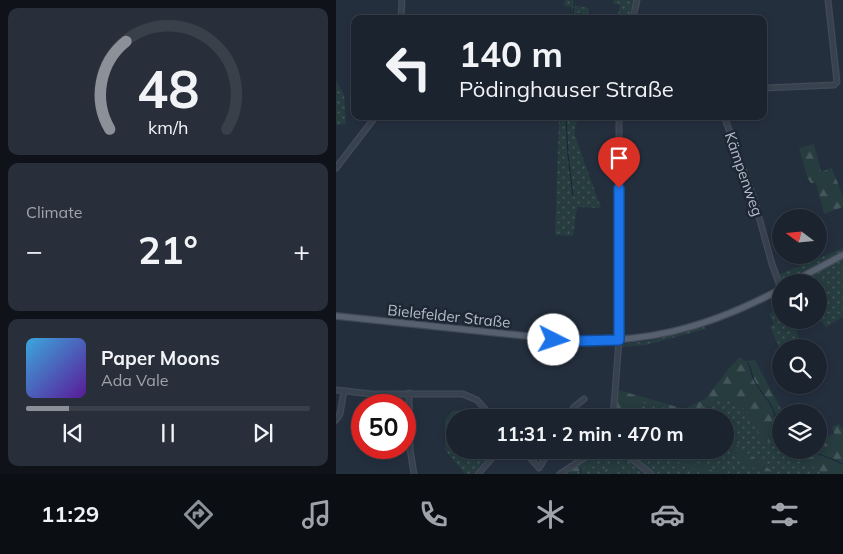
<!DOCTYPE html>
<meta charset="utf-8">
<style>
body{margin:0;font-family:Mulish,sans-serif;background:#282f3a;color:#f1f3f6;height:100vh;display:flex;flex-direction:column;font-size:19px;white-space:nowrap}
*{box-sizing:border-box;margin:0}
p{font-size:16px;color:#a0a4aa}
.icon{flex:none;width:28px;height:28px;fill:none;stroke:currentColor;stroke-width:2;stroke-linecap:round;stroke-linejoin:round}
.map{position:relative;flex:1;overflow:hidden}
.panel{display:flex;flex-direction:column;gap:8px;padding:8px;background:#0f1319;width:336px}
.panel>*{flex:none}
.hud{position:absolute;left:15px;top:15px;width:416px;height:105px;border-radius:10px;box-shadow:0 2px 8px #0003,0 0 0 1px #39404a;background:#1b232e;color:#f1f3f6;overflow:hidden}
.needle{width:32px;rotate:286deg}
.controls{position:absolute;left:436px;top:209px;display:grid;gap:10px}
.controls a{display:grid;place-items:center;width:55px;height:55px;border-radius:50%;background:#1b232e;box-shadow:0 2px 8px #0003,0 0 0 1px #39404a;font-size:25px}
.speed{position:absolute;left:15px;top:394px;display:flex;gap:10px;font-size:25px;font-weight:700;text-align:center}
.speed>*{display:grid;place-content:center;width:65px;height:65px;border-radius:50%;background:#1b232e;box-shadow:0 2px 8px #0003,0 0 0 1px #39404a;line-height:1}
.speed .limit{border:8px solid #d22;background:#fff;color:#111}
.pin{position:absolute;display:grid;place-items:center;width:42px;height:42px;color:#fff;margin:-51px -21px;border-radius:50% 50% 50% 0;rotate:-45deg;box-shadow:0 0 5px #0007}
.pin .icon{rotate:45deg}
.me{position:absolute;width:55px;margin:-28px;rotate:94deg;stroke-linejoin:round;filter:drop-shadow(0 0 4px #0008)}
.turn{display:flex;align-items:center;gap:18px;height:105px;padding:0 25px;font-size:22px}
.turn .icon{width:65px;height:65px;stroke-width:2.5}
.turn b{display:block;font-size:35px;line-height:42px}
.big{font-size:38px;font-weight:700;line-height:1.1}
.panel .tile{flex:1;display:flex;flex-direction:column;justify-content:center;gap:8px;min-width:0;padding:0 18px;border-radius:10px;background:#282f3a}
.panel .dial{align-items:center;gap:0}
.dial svg{height:130px;overflow:visible;fill:none;stroke:#39404a;stroke-width:7;stroke-linecap:round;text-anchor:middle}
.dial text{fill:#f1f3f6;stroke:none}
.song{display:flex;align-items:center;gap:15px}
.cover{width:60px;height:60px;border-radius:8px;background:linear-gradient(135deg,hsl(200 70% 55%),hsl(270 70% 35%))}
.played{height:5px;border-radius:2px;background:linear-gradient(90deg,#8c9099 15%,#39404a 15%)}
.keys{display:flex;justify-content:space-around;direction:ltr}
.heat{display:flex;justify-content:space-between;align-items:center;font-size:28px;direction:ltr}
.trip{position:absolute;left:110px;top:409px;width:288px;height:50px;border-radius:25px;background:#1b232e;box-shadow:0 2px 8px #0003,0 0 0 1px #39404a;font-weight:700;line-height:50px;text-align:center}
.tabs{display:flex;height:80px;justify-content:space-around;align-items:center;background:#0b0e12;color:#a0a4aa}
.tabs .icon{width:35px;height:35px}
.tabs .on{color:#8c9099}
.tabs b{font-size:22px;color:#f1f3f6}
main{display:flex;flex:1;min-height:0}
.map>svg:first-child{display:block}
.grass{fill:url(#grass-dots)}
.forest{fill:url(#forest-firs)}
.lines{fill:none;stroke-linecap:round;stroke-linejoin:round}
.stream{stroke:#17263c;stroke-width:1}
.minor-casing{stroke:#414a57;stroke-width:7}
.major-casing{stroke:#414a57;stroke-width:8}
.minor{stroke:#38414e;stroke-width:4.5}
.major{stroke:#56606e;stroke-width:5.5}
.route-casing{stroke:#114b97;stroke-width:12}
.route{stroke:#1a73e8;stroke-width:9}
.labels{text-anchor:middle;dominant-baseline:central;stroke-width:5;stroke-linejoin:round;paint-order:stroke}
.street-label{font-size:15px;fill:#b4bcc9;stroke:#1d2633}
</style>
<main>
<section class="panel">
<div class="tile dial"><svg viewBox="0 0 100 80">
<path d="M14 69A42 42 0 1 1 86 69"/>
<path d="M14 69A42 42 0 0 1 24 15" stroke="#8c9099"/>
<text x="50" y="56" font-size="32" font-weight="700">48</text>
<text x="50" y="72" font-size="11">km/h</text>
</svg></div>
<div class="tile"><p>Climate</p>
<div class="heat"><a>−</a><b class="big">21°</b><a>+</a></div>
</div>
<div class="tile">
<div class="song"><i class="cover"></i><div><b>Paper Moons</b><p>Ada Vale</p></div></div>
<div class="played"></div>
<div class="keys"><svg class="icon" aria-label="previous" viewBox="0 0 24 24"><path d="M18 5L8 12l10 7zM5 5v14"/></svg><svg class="icon" aria-label="pause" viewBox="0 0 24 24"><path d="M8 5v14M16 5v14"/></svg><svg class="icon" aria-label="next" viewBox="0 0 24 24"><path d="M6 5l10 7-10 7zM19 5v14"/></svg></div>
</div>
</section>
<div class="map">
<svg width="507" height="474" viewBox="0 0 507 474">
<defs>
<pattern id="grass-dots" width="8" height="8" patternUnits="userSpaceOnUse" patternTransform="scale(1.25)"><rect width="8" height="8" fill="#263c3f"/><path d="M2 2h.1M6 6h.1" fill="none" stroke="#435659" stroke-width="1.8" stroke-linecap="round"/></pattern>
<pattern id="forest-firs" width="22" height="20" patternUnits="userSpaceOnUse" patternTransform="scale(1.25)"><rect width="22" height="20" fill="#263c3f"/><path d="M5 1l3.5 6h-7zM16 11l3.5 6h-7z" fill="#435659"/></pattern>
</defs>
<rect width="100%" height="100%" fill="#242f3e"/>
<g class="grass">
<path d="M229,0H240V6L253,8L251,19L245,13H241L239,19H235L236,7L228,6Z"/>
<path d="M278,0H298L295,15H282L284,5L277,4Z"/>
<path d="M0,81L8,94L10,124L0,125Z"/>
<path d="M155,116H229V118L230,116H244L239,126V136L265,208L241,207L237,236L219,235L223,121H155Z"/>
<path d="M507,248V252L446,282L442,275Z"/>
<path d="M507,258V317L490,327L483,320L482,282H461Z"/>
<path d="M442,309L445,312V320H458L463,340L443,348L434,326L438,324L433,314Z"/>
<path d="M368,327L370,329L310,345L284,347L287,344L313,341Z"/>
<path d="M282,390L348,409L369,399L373,404L385,400H398L411,411L418,422L423,436L445,450L473,464L487,474H226L262,450H389V418L278,417Z"/>
<path d="M121,410L132,417L119,418V450H141L151,457L137,474H129L109,450V420L116,411Z"/>
</g>
<g class="forest">
<path d="M478,144L485,172L496,168L507,197V207L488,214L480,183H475L472,179L463,148Z"/>
<path d="M404,357L409,361L419,360L444,407L446,412L445,449L423,436L418,422L411,411L398,400H385L364,408L347,412L308,403L299,408L289,417L278,418L282,390L348,409L369,399L394,367Z"/>
<path d="M503,424L507,429V474H487L473,464L447,450H482L483,438L498,434L496,427Z"/>
<path d="M389,434L410,452L440,474C421,474 404,461 395,445H389Z"/>
<path d="M262,450H274L239,474H226Z"/>
<path d="M287,450C315,451 356,455 378,472L386,471L395,474H365L352,465L321,456L312,459L311,468Z"/>
<path d="M285,451L314,474H309L290,457L285,456L279,461L283,468L296,474H286L284,472L266,474Z"/>
</g>
<g class="lines">
<g class="stream">
<path d="M236,19L239,0"/>
<path d="M230,116L232,155L237,196"/>
<path d="M412,363C416,369 415,376 419,382C432,404 443,406 439,436L445,439"/>
<path d="M466,450C480,452 494,458 507,464"/>
<path d="M244,468L245,474"/>
</g>
<defs>
<g id="minor">
<path d="M65,19L66,0"/>
<path d="M297,19L301,0"/>
<path d="M428,88L498,85L501,82L492,0"/>
<path d="M388,116L418,199L436,264L445,289"/>
<path d="M0,168L40,116"/>
<path d="M0,390L36,394H127L141,400L157,418"/>
<path d="M73,393L74,449L78,474"/>
<path d="M232,418L238,407L248,399"/>
<path d="M277,418L283,340V116"/>
<path d="M0,420L4,414L8,391"/>
<path d="M187,450L203,468L214,450"/>
<path d="M285,450L315,474"/>
<path d="M142,474L163,450"/>
<path d="M224,474L260,450"/>
</g>
<g id="major">
<path d="M456,282L507,255"/>
<path d="M0,316L219,339C304,346 370,329 445,289"/>
</g>
</defs>
<use href="#minor" class="minor-casing"/>
<use href="#major" class="major-casing"/>
<use href="#minor" class="minor"/>
<use href="#major" class="major"/>
</g>
<g class="lines">
<defs>
<path id="route" d="M218,340L240,341L283,340V188"/>
</defs>
<use href="#route" class="route-casing"/>
<use href="#route" class="route"/>
</g>
<g class="labels">
<g class="street-label">
<text transform="translate(408 174) rotate(71)">Kämpenweg</text>
<text transform="translate(113 316) rotate(6)">Bielefelder Straße</text>
</g>
</g>
</svg>
<div class="controls">
<a><svg class="needle" viewBox="-14 -14 28 28"><path d="M0-13l5 13h-10z" fill="#e53935"/><path d="M0 13l5-13h-10z" fill="#a0a4aa"/></svg></a>
<a><svg class="icon" aria-label="sound" viewBox="0 0 24 24"><path d="M4 9h4l5-4v14l-5-4H4zM17 9q2 3 0 6"/></svg></a>
<a><svg class="icon" aria-label="search" viewBox="0 0 24 24"><circle cx="10" cy="10" r="6"/><path d="M15 15l6 6"/></svg></a>
<a><svg class="icon" aria-label="layers" viewBox="0 0 24 24"><path d="M12 4l9 5-9 5-9-5zM3 14l9 5 9-5"/></svg></a>
</div>
<div class="speed"><div class="limit">50</div></div>
<div class="pin" style="left:283px;top:188px;background:#d93025"><svg class="icon" aria-label="arrive" viewBox="0 0 24 24"><path d="M6 21V4h12l-3 4 3 4H6"/></svg></div>
<svg class="me" style="left:218px;top:340px" viewBox="-20 -20 40 40"><circle r="19" fill="#fff"/><path d="M0-13L10 11 0 6-10 11z" fill="#1a73e8"/></svg>
<div class="trip">11:31 · 2 min · 470 m</div>
<div class="hud">
<div class="turn"><svg class="icon" aria-label="left" viewBox="0 0 24 24"><path d="M17 20v-9H6M10 6l-5 5 5 5"/></svg><div><b>140 m</b>Pödinghauser Straße</div></div>
</div>
</div>
</main>
<nav class="tabs">
<b>11:29</b>
<svg class="icon on" aria-label="directions" viewBox="0 0 24 24"><path d="M12 3l9 9-9 9-9-9zM9 14v-3h6M13 9l2 2-2 2"/></svg>
<svg class="icon" aria-label="music" viewBox="0 0 24 24"><path d="M9 18V5l10-2v13"/><circle cx="6" cy="18" r="3"/><circle cx="16" cy="16" r="3"/></svg>
<svg class="icon" aria-label="phone" viewBox="0 0 24 24"><path d="M5 4h4l2 5-3 2q2 4 5 5l2-3 5 2v4C11 20 4 13 5 4z"/></svg>
<svg class="icon" aria-label="climate" viewBox="0 0 24 24"><path d="M12 3v18M4 7l16 10M4 17L20 7"/></svg>
<svg class="icon" aria-label="car" viewBox="0 0 24 24"><path d="M5 17H2v-5l4-1 3-4h7l3 4 3 1v5h-3M9 17h6M6 11h13"/><circle cx="7" cy="17" r="2"/><circle cx="17" cy="17" r="2"/></svg>
<svg class="icon" aria-label="filters" viewBox="0 0 24 24"><path d="M4 7h16M4 17h16"/><circle cx="9" cy="7" r="2"/><circle cx="15" cy="17" r="2"/></svg>
</nav>
